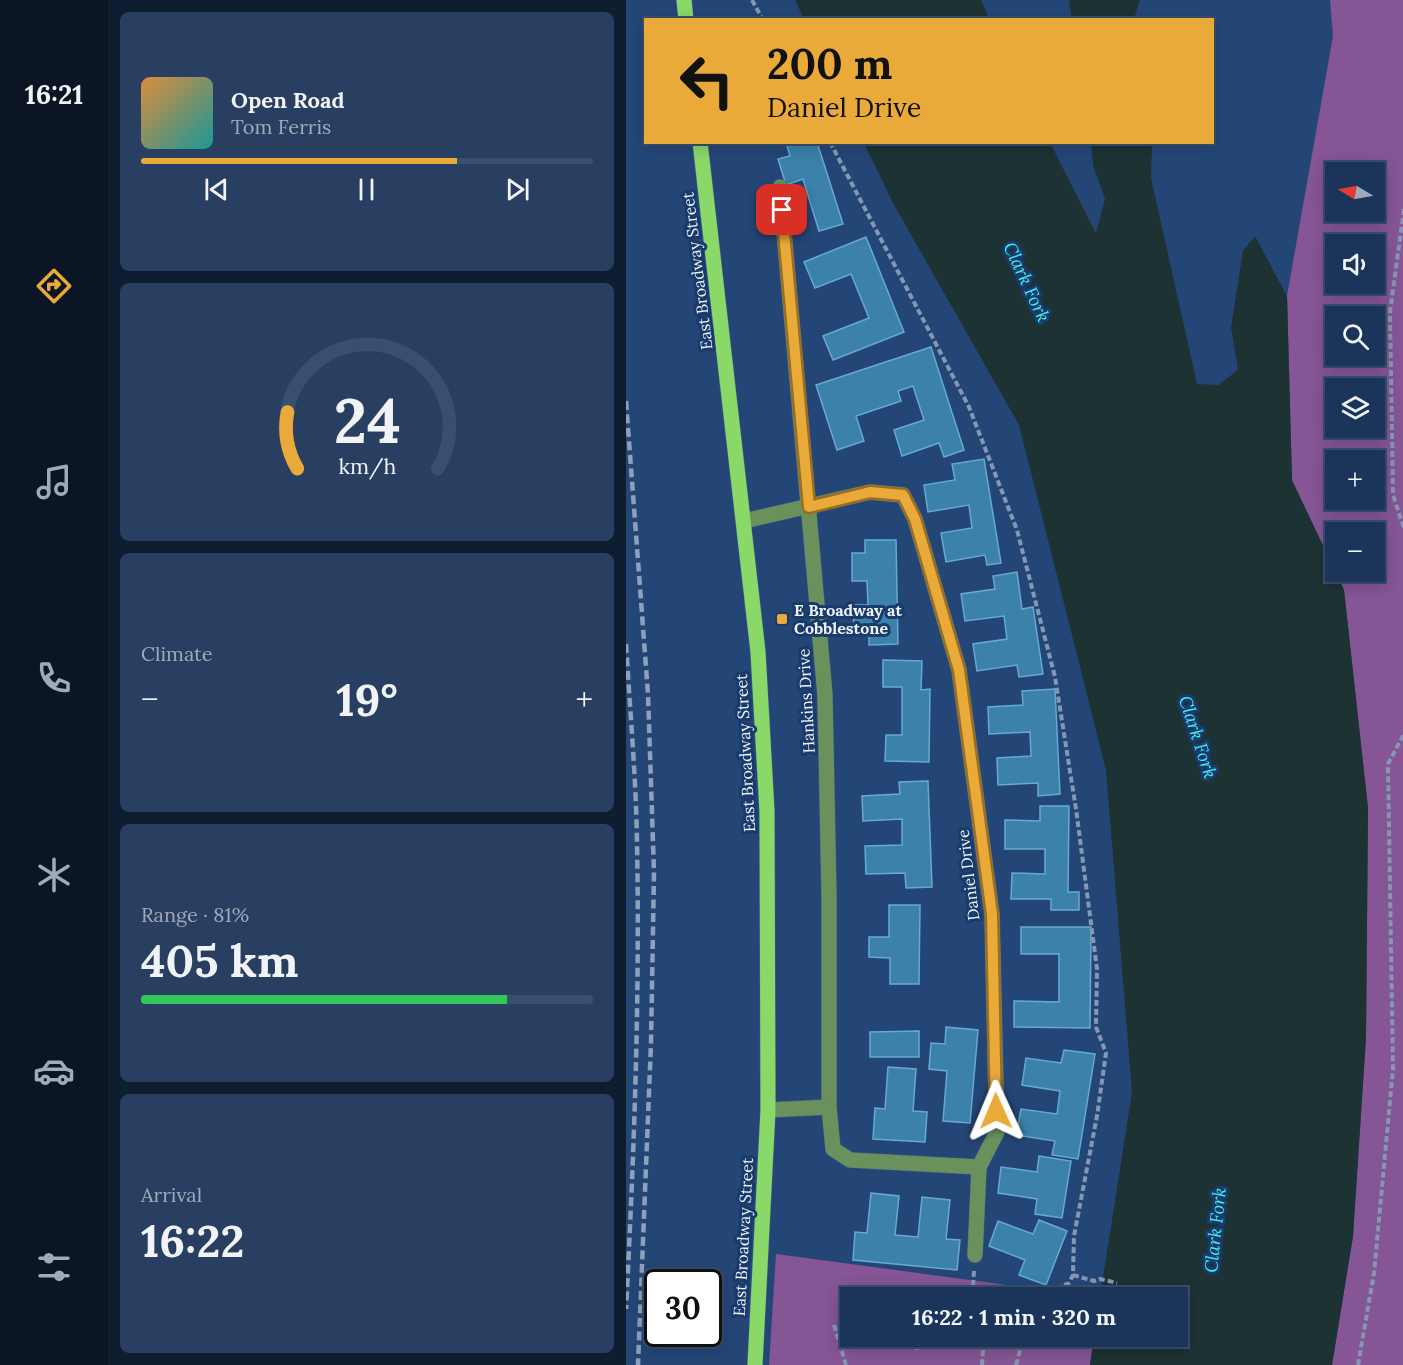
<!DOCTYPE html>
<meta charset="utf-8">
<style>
body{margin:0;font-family:Lora,serif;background:#283f62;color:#f1f3f6;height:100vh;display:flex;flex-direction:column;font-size:22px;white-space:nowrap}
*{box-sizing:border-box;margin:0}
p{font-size:20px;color:#a0aaba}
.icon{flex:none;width:33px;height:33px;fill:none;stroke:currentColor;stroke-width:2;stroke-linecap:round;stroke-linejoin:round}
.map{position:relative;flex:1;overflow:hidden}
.details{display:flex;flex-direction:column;gap:12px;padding:12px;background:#0f1d31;width:518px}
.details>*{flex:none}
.banner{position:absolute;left:18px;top:18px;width:570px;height:126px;border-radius:0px;box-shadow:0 3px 15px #0003,0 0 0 2px #394f6f;background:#eaaa39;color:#111;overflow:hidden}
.needle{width:39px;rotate:280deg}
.buttons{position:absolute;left:699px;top:162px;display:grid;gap:12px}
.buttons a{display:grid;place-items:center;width:60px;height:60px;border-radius:0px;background:#1b3459;box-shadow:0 3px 15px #0003,0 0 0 2px #394f6f;font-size:30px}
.speed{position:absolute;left:18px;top:1269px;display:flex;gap:12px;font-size:30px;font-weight:700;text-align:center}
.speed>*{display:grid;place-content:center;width:78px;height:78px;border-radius:50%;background:#1b3459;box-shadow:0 3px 15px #0003,0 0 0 2px #394f6f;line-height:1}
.speed .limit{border:3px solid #111;border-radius:9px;background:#fff;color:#111}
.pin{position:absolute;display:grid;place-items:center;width:51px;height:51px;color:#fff;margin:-26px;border-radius:12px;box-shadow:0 3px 9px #0006}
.me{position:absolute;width:66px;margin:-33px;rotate:359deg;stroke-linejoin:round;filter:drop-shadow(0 0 4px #0008)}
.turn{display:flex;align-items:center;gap:21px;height:126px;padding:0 24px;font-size:27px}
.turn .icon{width:78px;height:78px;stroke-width:2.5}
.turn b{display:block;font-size:42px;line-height:51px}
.big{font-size:45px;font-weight:800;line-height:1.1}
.details .tile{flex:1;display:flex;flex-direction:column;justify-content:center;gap:9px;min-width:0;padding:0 21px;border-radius:9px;background:#283f62}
.details .dial{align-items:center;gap:0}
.dial svg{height:156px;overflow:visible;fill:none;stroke:#394f6f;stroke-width:7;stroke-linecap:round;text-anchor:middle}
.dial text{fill:#f1f3f6;stroke:none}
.song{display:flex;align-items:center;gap:18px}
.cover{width:72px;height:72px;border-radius:9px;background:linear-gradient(135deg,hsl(30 70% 55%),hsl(180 70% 35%))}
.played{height:6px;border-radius:3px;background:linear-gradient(90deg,#eaaa39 70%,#394f6f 70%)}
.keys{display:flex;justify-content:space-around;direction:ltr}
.heat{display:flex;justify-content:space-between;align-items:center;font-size:33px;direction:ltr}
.charge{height:9px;border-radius:4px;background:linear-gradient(90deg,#34c759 81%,#394f6f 0)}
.trip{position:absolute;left:214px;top:1287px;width:348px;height:60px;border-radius:0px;background:#1b3459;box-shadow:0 3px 15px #0003,0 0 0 2px #394f6f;font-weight:800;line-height:60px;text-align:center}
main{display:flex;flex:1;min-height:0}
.menu{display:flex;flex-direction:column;width:108px;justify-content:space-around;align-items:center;background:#0b1524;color:#a0aaba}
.menu .icon{width:42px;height:42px}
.menu .selected{color:#eaaa39}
.menu b{font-size:27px;color:#f1f3f6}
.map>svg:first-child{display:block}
.green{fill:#855595;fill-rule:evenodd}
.water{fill:#1d3233}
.building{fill:#3c81a9;stroke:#66aad4;stroke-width:1.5}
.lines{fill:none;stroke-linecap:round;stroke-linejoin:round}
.minor-casing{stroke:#44628c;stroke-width:16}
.major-casing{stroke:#44628c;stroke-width:16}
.path{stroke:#8498b4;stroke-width:4;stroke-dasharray:6 3;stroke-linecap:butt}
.minor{stroke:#6a915b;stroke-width:15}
.major{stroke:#89d868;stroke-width:15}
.rail{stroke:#8ea0bb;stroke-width:4.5;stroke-dasharray:9 4.5;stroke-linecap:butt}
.route-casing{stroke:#986e25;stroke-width:15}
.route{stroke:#eaaa39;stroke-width:10}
.poi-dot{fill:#eaaa39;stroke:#193b6b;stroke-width:2}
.labels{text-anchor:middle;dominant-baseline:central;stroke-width:6;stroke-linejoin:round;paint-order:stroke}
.street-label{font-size:16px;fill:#eff3f9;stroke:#193b6b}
.poi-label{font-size:16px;font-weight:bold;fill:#eff3f9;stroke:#193b6b;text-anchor:start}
.water-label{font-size:18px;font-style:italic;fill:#41ecf0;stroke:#193b6b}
</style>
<main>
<nav class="menu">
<b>16:21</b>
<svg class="icon selected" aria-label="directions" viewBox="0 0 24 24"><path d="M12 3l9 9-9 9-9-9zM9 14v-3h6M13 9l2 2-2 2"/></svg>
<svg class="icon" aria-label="music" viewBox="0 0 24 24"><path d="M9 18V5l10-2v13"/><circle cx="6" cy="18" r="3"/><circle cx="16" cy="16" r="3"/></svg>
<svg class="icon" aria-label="phone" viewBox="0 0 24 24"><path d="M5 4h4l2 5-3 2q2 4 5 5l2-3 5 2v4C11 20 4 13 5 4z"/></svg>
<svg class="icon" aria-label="climate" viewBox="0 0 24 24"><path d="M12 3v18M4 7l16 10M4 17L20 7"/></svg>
<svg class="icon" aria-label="car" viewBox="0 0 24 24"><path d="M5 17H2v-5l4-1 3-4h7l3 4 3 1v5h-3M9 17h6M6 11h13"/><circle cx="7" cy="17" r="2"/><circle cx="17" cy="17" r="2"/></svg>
<svg class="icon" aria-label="filters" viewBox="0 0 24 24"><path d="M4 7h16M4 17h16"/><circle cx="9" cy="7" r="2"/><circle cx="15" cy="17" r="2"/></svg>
</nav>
<section class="details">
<div class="tile">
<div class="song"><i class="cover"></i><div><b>Open Road</b><p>Tom Ferris</p></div></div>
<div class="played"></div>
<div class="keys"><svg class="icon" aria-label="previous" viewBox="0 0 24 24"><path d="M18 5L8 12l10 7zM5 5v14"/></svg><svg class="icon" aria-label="pause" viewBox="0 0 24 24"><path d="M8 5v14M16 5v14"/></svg><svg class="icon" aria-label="next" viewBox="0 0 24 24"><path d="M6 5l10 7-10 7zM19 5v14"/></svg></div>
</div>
<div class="tile dial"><svg viewBox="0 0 100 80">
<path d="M14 69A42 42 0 1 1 86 69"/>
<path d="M14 69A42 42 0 0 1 9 40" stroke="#eaaa39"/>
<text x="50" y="56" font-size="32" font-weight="700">24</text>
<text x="50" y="72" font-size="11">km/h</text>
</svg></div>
<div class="tile"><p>Climate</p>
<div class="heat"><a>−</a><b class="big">19°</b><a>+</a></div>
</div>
<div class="tile"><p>Range · 81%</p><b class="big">405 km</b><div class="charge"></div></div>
<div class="tile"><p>Arrival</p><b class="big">16:22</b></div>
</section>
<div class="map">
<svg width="778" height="1365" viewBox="0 0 778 1365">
<rect width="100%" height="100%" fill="#244677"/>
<g class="green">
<path d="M704,0H777V1365H706L727,1236L740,1037L742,808L718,590L666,481L661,296L707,36ZM710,172H748V212H710ZM710,244H748V284H710ZM710,316H748V356H710ZM710,388H748V428H710ZM710,460H748V500H710ZM710,532H748V572H710Z"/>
<path d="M150,1254L471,1297L225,1298V1336L468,1337L464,1365H143Z"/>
</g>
<g class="water">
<path d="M169,0H355L363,19H178Z"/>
<path d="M443,0H514L508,19L446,20Z"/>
<path d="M238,143H424L470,233L479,199L467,165L465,143H526L525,178L571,384L592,385L612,370L605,327L617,251L629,236L661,296L666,480L718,590L742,808L740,1037L727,1236L706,1365H464L468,1337L552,1336V1298L474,1297L506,1092L480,770L393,425L267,203Z"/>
</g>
<g class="building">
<path d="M160,142H191L217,224L193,231L177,179L160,185L152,159L164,156Z"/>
<path d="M240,237L278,332L207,360L197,336L243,318L225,274L189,288L178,262Z"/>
<path d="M305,347L338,450L318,457L313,443L276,456L268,430L298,420L287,386L272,391L275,401L230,416L238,441L211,450L190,385Z"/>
<path d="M358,459L375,563L361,565L359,555L320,562L315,533L346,528L343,505L302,512L298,485L329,480L326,464Z"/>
<path d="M239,540H270L272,644L243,645V631H228L227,605H242L241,581H226V553H239Z"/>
<path d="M391,572L396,609L407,607L417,674L393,677L391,665L351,671L347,644L381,639L378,616L339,621L335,594L369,589L367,576Z"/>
<path d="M257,660L296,661L295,690L304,689L303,762L259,761L260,735H276V687H257Z"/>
<path d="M429,689L434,794L412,796V783L372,785L371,758L405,756L404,732L363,734L362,707L397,705L396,691Z"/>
<path d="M302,781L306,887L280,888L279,873L240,874L239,846L276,845V819L237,821L236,796L274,794L273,782Z"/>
<path d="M414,806H443L442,892H453V910H425V899H385L386,873L419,874V849H379V820L414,821Z"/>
<path d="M263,905H294L293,984H264V958L243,957V937H263Z"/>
<path d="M395,927H465L464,1028L388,1027V1001L433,1002V954H395Z"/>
<path d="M320,1027L352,1030L344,1123L317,1121L321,1071L303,1069L305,1043L319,1044Z"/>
<path d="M293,1031V1057H244V1032Z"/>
<path d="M438,1050L469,1054L452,1159L426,1155L429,1141L390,1135L395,1109L431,1114L434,1091L396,1085L400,1058L435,1063Z"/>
<path d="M262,1067L290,1069L287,1111L301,1112L299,1142L247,1139L249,1108L259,1109Z"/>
<path d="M413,1156L445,1161L436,1218L409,1214L411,1199L372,1193L375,1167L411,1172Z"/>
<path d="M245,1193L273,1196L269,1235L292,1237L296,1197L324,1200L320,1239L334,1240L331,1270L227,1260L229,1232L241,1233Z"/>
<path d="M413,1220L441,1231L420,1285L393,1275L399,1260L363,1246L372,1221L407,1234Z"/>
</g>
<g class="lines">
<defs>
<g id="minor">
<path d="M118,521L244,492L277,495L289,519L333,670L366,914L371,1132L353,1167L224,1160L207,1149L203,1107V897L199,695L154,187"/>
<path d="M142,1110L203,1107"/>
<path d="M349,1255L353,1167"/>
</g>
<g id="major">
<path d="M58,0L60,20"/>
<path d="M74,142L132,652L141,811L142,1110L129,1365"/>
</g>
</defs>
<use href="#minor" class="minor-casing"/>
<use href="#major" class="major-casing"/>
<g class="path">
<path d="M126,0L137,20"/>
<path d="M204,142L343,407L391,530L429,677L450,809L471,969L470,1027L480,1053L471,1116L448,1236L447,1275L443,1283L411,1297L347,1287"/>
<path d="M778,209L764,312L767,495L778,528"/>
<path d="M348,1271L347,1287L350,1298"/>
<path d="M447,1275L468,1281L474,1279L491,1283"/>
<path d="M208,1325L220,1365"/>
<path d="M280,1341L291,1348L319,1336"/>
<path d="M356,1365L358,1336"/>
<path d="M390,1365L398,1336"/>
<path d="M732,1365L748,1273L767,1069L762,764L778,734"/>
</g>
<use href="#minor" class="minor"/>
<use href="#major" class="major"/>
<g class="rail">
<path d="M0,401L22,694L28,872L25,1043L12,1365"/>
<path d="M0,644C4,710 10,777 11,843C14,998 8,1154 0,1309"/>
</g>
</g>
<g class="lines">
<defs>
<path id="route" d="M156,210L183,507L244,492L277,495L289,519L333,670L366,914L370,1111"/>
</defs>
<use href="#route" class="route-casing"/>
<use href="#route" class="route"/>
</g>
<rect class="poi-dot" x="150" y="613" width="12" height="12" rx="3"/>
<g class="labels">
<g class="street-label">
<text transform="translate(71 271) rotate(-97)">East Broadway Street</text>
<text transform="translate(180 701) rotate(-93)">Hankins Drive</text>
<text transform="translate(119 753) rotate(-93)">East Broadway Street</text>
<text transform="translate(342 875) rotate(-97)">Daniel Drive</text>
<text transform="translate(117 1237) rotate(-87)">East Broadway Street</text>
</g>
<g class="poi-label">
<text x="168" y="610">E Broadway at<tspan x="168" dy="18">Cobblestone</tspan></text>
</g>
<g class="water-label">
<text transform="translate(401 282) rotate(65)">Clark Fork</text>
<text transform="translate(572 737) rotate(72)">Clark Fork</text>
<text transform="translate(589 1230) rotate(-84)">Clark Fork</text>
</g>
</g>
</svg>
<div class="buttons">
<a><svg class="needle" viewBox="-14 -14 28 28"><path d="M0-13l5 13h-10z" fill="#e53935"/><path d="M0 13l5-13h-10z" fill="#a0aaba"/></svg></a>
<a><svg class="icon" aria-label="sound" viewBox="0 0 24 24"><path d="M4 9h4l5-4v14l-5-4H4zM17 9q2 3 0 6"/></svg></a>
<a><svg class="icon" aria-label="search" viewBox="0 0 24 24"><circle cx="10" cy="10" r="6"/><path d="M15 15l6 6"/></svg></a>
<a><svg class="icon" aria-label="layers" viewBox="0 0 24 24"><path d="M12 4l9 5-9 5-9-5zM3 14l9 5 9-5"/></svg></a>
<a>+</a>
<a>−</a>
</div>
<div class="speed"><div class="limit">30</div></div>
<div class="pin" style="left:156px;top:210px;background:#d93025"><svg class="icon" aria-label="arrive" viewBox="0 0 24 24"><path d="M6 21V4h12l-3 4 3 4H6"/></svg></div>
<svg class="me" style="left:370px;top:1111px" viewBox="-20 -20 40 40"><path d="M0-17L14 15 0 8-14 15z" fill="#eaaa39" stroke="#fff" stroke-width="4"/></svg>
<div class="trip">16:22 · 1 min · 320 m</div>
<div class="banner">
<div class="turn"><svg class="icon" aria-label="left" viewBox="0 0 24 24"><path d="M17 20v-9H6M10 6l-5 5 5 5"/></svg><div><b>200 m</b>Daniel Drive</div></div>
</div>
</div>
</main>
